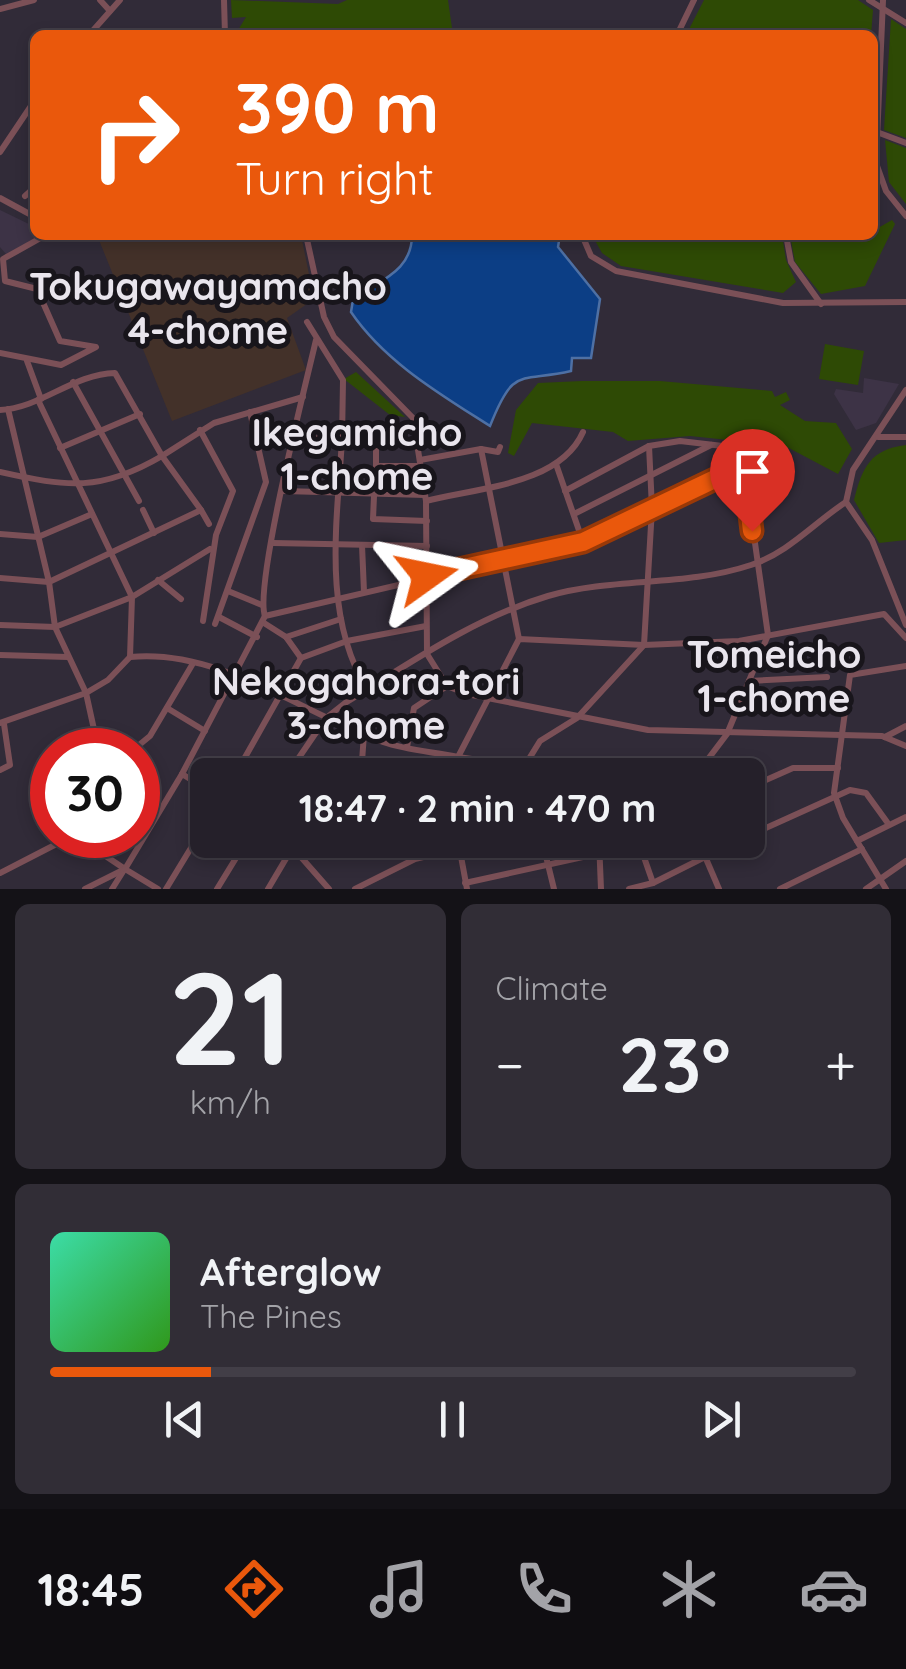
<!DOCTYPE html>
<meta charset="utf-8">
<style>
body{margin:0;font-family:Quicksand,sans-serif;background:#312d36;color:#f1f3f6;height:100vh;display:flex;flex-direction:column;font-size:38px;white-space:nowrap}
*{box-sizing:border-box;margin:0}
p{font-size:32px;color:#a3a3a8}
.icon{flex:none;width:55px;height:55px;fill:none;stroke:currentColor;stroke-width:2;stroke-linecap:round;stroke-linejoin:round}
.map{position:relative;height:889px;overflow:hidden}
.side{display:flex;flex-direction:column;gap:15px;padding:15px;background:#141217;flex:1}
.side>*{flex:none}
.top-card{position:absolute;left:30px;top:30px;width:848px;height:210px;border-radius:15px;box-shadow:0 5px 15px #0003,0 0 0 2px #423e47;background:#ea580c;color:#fff;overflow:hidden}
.speed{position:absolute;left:30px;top:728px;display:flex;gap:20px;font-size:50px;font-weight:700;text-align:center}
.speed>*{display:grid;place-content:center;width:130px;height:130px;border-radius:50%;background:#25202a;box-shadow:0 5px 15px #0003,0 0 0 2px #423e47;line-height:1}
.speed .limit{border:15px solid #d22;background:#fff;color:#111}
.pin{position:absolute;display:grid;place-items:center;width:85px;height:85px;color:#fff;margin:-102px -42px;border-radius:50% 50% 50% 0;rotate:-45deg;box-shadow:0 0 10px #0007}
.pin .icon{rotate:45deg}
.me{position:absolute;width:110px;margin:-55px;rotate:78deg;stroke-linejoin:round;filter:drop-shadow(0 0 8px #0008)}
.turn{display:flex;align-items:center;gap:35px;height:210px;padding:0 40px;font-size:45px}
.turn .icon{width:130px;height:130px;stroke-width:2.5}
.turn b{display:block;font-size:70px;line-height:85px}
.big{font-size:75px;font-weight:700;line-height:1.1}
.side .tile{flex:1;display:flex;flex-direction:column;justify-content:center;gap:15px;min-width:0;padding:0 35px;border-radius:15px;background:#312d36}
.side .dial{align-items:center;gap:0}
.dial b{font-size:130px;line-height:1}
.song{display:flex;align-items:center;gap:30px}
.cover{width:120px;height:120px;border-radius:15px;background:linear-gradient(135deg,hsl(160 70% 55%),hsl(110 70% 35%))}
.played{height:10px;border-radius:5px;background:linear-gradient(90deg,#ea580c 20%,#423e47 20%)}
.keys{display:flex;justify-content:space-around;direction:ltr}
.heat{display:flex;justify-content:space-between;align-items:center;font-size:55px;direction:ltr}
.side .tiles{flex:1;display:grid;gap:15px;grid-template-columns:1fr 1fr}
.tile:last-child{grid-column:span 2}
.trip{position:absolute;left:190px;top:758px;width:575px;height:100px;border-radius:15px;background:#25202a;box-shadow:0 5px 15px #0003,0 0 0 2px #423e47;font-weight:700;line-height:100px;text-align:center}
.menu{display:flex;height:160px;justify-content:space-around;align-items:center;background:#0f0d11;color:#a3a3a8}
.menu .icon{width:70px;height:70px}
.menu .current{color:#ea580c}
.menu b{font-size:45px;color:#f1f3f6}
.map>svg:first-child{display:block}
.built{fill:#3d3346}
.medical{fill:#433129}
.green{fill:#2e4a05}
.water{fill:#0c3e85;stroke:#4e70a4;stroke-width:2.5}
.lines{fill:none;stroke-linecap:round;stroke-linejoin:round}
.minor{stroke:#7b5057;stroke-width:6}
.route-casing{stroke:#983908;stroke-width:25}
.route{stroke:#ea580c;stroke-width:18}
.labels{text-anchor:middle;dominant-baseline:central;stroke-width:10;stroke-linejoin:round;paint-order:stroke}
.neighbourhood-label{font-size:38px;font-weight:bold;fill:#e9e5ed;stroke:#18151b}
</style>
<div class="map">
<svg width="906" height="889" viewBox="0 0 906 889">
<rect width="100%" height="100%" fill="#312b38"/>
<g class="built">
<path d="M0,210L35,227V235H41L6,254L0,247Z"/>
<path d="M864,378L899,384L876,423L856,430L834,394L836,389L863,393Z"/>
</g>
<path class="medical" d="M97,235H301L314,299L287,318L306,370L172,421Z"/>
<g class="green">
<path d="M231,0L338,4L347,0H448L453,35H235L246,17L232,18Z"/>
<path d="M704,0H858L873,10L871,35H686Z"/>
<path d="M891,19L906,29V138L884,130Z"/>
<path d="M885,140L906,148V204L889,182Z"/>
<path d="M892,220L895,224L865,286L821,294L795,262L790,235L864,236Z"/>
<path d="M592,235H782L786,260L796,282L783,293L621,266L602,253Z"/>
<path d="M825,344L864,351L858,385L819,379Z"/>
<path d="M356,372L405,417L390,415L344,379Z"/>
<path d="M582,381H660L772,391L775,397L786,392L790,400L780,405L805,421L836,423L852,449L838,474L785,446L690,436L628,441L613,432L532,423L514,456L508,453L516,410L538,383Z"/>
<path d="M906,445V540L879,543L854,500C862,467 871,449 906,445Z"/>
</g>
<path class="water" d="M412,235H560L558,247L600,299L591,358H572L571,371C519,383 514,365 490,426C440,394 385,362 351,312L353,300C379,280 412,272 412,235Z"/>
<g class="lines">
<g class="minor">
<path d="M100,0L110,11"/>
<path d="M224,0L225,35"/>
<path d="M869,0L906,23"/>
<path d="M883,0L876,163L886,191L906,216"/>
<path d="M0,9L34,0"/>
<path d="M89,35L120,0"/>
<path d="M677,35L694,0"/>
<path d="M874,131L906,143"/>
<path d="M0,152L35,100"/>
<path d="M25,196L35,187"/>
<path d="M0,198L35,217"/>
<path d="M306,235L324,317L334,337L413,418L426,501L427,654L447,686L467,694L648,730L882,736L906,746"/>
<path d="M582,235L591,256L616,271L783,303L906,302"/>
<path d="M786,235L791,262L821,304"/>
<path d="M0,353L61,365L96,347L60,341L37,289L5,281L3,259L46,235"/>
<path d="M27,361L41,399"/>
<path d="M73,382L139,501"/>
<path d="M906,390L853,470L846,502L872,540L906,625"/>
<path d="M38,400L132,597L210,549"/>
<path d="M8,409L49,582L55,627L86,693L95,734L94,750"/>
<path d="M0,410C41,408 73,374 115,373L162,456L214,423L303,397"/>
<path d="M200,430L233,491L216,535L203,621"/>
<path d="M376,432L415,425"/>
<path d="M293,437L342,440L343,380L307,322"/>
<path d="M878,437H906"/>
<path d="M60,448L140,414"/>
<path d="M481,449L519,639"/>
<path d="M420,460L481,449L498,452L500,447"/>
<path d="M556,464L583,542"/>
<path d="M0,472C67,487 101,492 162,456L201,510L49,582L0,578"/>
<path d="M284,491L425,495"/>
<path d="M565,491L649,446L680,441L740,448L744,465"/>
<path d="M374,496L373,519L427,521"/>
<path d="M426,501C476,488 560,485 583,432"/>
<path d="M143,510L154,533"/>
<path d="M201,510L209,524"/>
<path d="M574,514L711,445"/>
<path d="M0,534L38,537L92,514"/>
<path d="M273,543L427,546"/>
<path d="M362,545L364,592"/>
<path d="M158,580L181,599"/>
<path d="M228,591L262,605"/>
<path d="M265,616C254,586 306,383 316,340"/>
<path d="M219,617L257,637"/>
<path d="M264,623L286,637L301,658"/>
<path d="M215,624L266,482L250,412"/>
<path d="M0,625L55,627L132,597L130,657"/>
<path d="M286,637L341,619"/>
<path d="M0,655L68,657"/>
<path d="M749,681L827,677"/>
<path d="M367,689C322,616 337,522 342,440L376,432V466H421"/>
<path d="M167,708L205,731"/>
<path d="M0,723L86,693L108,680L130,657C219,648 302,713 383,742C406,750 434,752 458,757L456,775"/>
<path d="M885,737L906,726"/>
<path d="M407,747L414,708L447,686"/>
<path d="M133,750L150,736L192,665"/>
<path d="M295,762L316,775"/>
<path d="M0,770L10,765L4,724"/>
<path d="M182,774L265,616L583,542L744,465L768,635L727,734L696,775"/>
<path d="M235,775L301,658L347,641L426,626"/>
<path d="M287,775L326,718L345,703C410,663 474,618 548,596C614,577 685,587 751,565C788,553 815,522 846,502"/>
<path d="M361,775L364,734"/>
<path d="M526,775L524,767L540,741L577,718L644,645L652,508L649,446"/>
<path d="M584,775L458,757L519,639L644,645L739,641L884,614L906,638"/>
<path d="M748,788L793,768H838"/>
<path d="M748,836L850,790L866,793L887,822"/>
<path d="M286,840L329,889"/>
<path d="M458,840L467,889"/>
<path d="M542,840L554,889"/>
<path d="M599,840L601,889"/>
<path d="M638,840L653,883"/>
<path d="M698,840L719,889"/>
<path d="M857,841L906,817"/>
<path d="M0,873L74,835L125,869"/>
<path d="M465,883L601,853"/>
<path d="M85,889L125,869"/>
<path d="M112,889L124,870"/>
<path d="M158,889L125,869L182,774L208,790"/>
<path d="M166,889L208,820"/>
<path d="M217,889L247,840"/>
<path d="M268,889L294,845L305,840"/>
<path d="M355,889L415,859L493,840"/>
<path d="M629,889L653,883L739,840"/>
<path d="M780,889L862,849"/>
<path d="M866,889L906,861"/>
<path d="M886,889L843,818L834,793L850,675L906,666"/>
</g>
</g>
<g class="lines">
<defs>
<path id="route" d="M427,576L583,542L744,465L752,531"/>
</defs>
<use href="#route" class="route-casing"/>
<use href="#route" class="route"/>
</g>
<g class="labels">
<g class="neighbourhood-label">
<text x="208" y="286">Tokugawayamacho<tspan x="208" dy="44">4-chome</tspan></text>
<text x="357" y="432">Ikegamicho<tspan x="357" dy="44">1-chome</tspan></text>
<text x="774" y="654">Tomeicho<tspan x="774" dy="44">1-chome</tspan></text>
<text x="366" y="681">Nekogahora-tori<tspan x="366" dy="44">3-chome</tspan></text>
</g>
</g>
</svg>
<div class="speed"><div class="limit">30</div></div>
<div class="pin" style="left:752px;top:531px;background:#d93025"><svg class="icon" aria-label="arrive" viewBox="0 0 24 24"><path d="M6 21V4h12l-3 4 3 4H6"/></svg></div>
<svg class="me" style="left:427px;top:576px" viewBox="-20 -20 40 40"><path d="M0-17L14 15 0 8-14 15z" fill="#ea580c" stroke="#fff" stroke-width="4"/></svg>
<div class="trip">18:47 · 2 min · 470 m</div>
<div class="top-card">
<div class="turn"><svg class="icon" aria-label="right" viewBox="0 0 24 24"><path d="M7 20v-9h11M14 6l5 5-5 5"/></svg><div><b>390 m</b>Turn right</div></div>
</div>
</div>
<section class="side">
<div class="tiles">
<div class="tile dial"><b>21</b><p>km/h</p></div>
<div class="tile"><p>Climate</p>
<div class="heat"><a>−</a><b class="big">23°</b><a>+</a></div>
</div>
<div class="tile">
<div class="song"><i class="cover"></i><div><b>Afterglow</b><p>The Pines</p></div></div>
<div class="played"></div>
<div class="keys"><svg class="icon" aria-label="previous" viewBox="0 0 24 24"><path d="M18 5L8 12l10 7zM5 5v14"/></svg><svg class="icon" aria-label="pause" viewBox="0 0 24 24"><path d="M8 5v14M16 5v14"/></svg><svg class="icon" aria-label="next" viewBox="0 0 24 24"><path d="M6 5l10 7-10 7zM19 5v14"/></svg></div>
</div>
</div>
</section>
<nav class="menu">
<b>18:45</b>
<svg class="icon current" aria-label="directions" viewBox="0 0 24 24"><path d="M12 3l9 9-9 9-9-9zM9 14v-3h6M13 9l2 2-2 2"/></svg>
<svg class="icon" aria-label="music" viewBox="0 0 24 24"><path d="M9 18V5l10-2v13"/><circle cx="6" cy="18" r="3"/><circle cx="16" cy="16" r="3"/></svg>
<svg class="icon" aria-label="phone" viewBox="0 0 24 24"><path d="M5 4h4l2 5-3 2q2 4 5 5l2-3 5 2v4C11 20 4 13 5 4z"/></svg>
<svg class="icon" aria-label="climate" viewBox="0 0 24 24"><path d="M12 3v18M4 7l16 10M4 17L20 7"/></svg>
<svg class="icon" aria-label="car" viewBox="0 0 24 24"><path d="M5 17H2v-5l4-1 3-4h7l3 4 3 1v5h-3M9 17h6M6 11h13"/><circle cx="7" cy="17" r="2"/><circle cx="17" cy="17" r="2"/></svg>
</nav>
